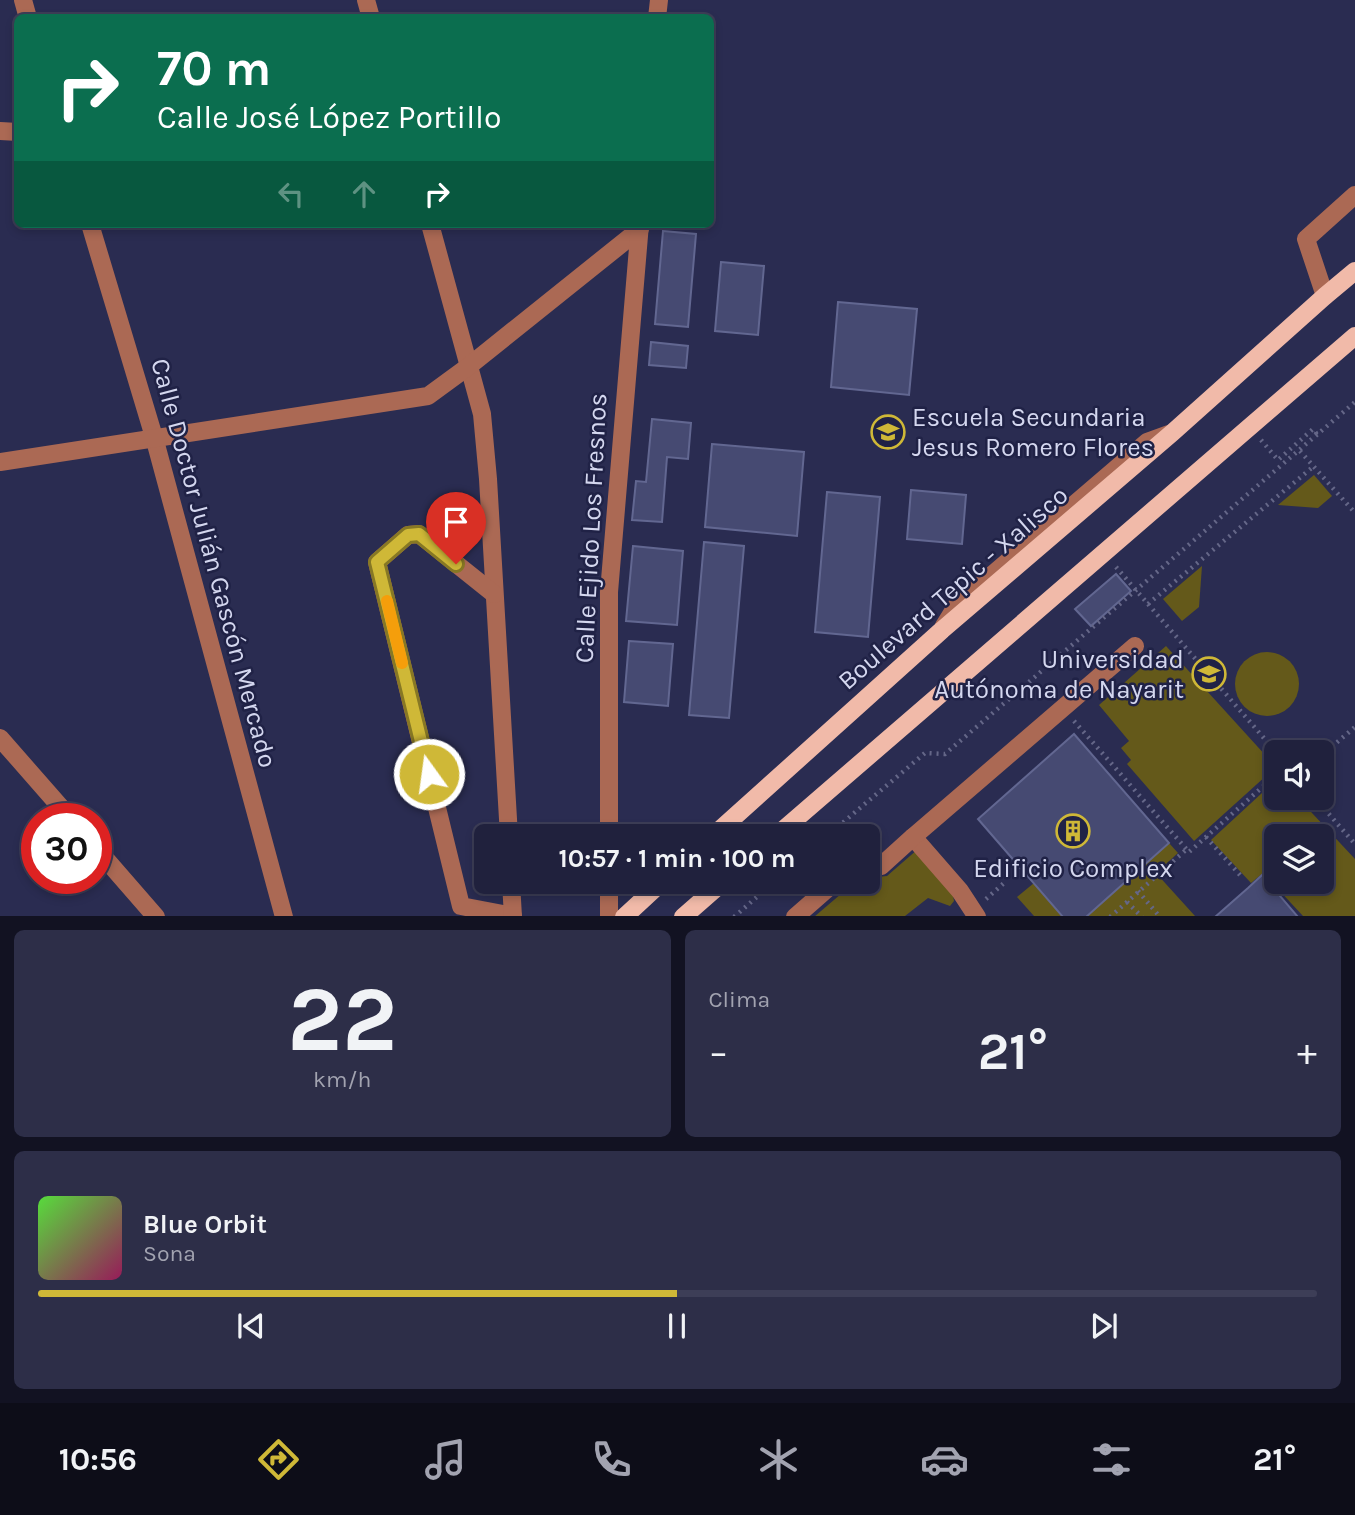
<!DOCTYPE html>
<html lang="es">
<meta charset="utf-8">
<style>
body{margin:0;font-family:Karla,sans-serif;background:#2d2e48;color:#f1f3f6;height:100vh;display:flex;flex-direction:column;font-size:26px;white-space:nowrap}
*{box-sizing:border-box;margin:0}
p{font-size:23px;color:#a2a3b0}
.icon{flex:none;width:38px;height:38px;fill:none;stroke:currentColor;stroke-width:2;stroke-linecap:round;stroke-linejoin:round}
.map{position:relative;height:916px;overflow:hidden}
.details{display:flex;flex-direction:column;gap:14px;padding:14px;background:#121222;flex:1}
.details>*{flex:none}
.hud{position:absolute;left:14px;top:14px;width:700px;height:214px;border-radius:10px;box-shadow:0 4px 10px #0003,0 0 0 2px #3d3e57;background:#0b6e4f;color:#fff;overflow:hidden}
.buttons{position:absolute;left:1264px;top:740px;display:grid;gap:14px}
.buttons a{display:grid;place-items:center;width:70px;height:70px;border-radius:10px;background:#20213d;box-shadow:0 4px 10px #0003,0 0 0 2px #3d3e57;font-size:35px}
.speed{position:absolute;left:21px;top:803px;display:flex;gap:14px;font-size:35px;font-weight:700;text-align:center}
.speed>*{display:grid;place-content:center;width:91px;height:91px;border-radius:50%;background:#20213d;box-shadow:0 4px 10px #0003,0 0 0 2px #3d3e57;line-height:1}
.speed .limit{border:10px solid #d22;background:#fff;color:#111}
.pin{position:absolute;display:grid;place-items:center;width:60px;height:60px;color:#fff;margin:-72px -30px;border-radius:50% 50% 50% 0;rotate:-45deg;box-shadow:0 0 7px #0007}
.pin .icon{rotate:45deg}
.me{position:absolute;width:77px;margin:-38px;rotate:346deg;stroke-linejoin:round;filter:drop-shadow(0 0 5px #0008)}
.turn{display:flex;align-items:center;gap:24px;height:147px;padding:0 28px;font-size:32px}
.turn .icon{width:91px;height:91px;stroke-width:2.5}
.turn b{display:block;font-size:49px;line-height:60px}
.lanes{display:flex;align-items:center;height:66px;padding:0 28px;background:#0003;justify-content:center;gap:35px;direction:ltr}
.lanes .off{opacity:.35}
.big{font-size:52px;font-weight:700;line-height:1.1}
.details .tile{flex:1;display:flex;flex-direction:column;justify-content:center;gap:10px;min-width:0;padding:0 24px;border-radius:10px;background:#2d2e48}
.details .dial{align-items:center;gap:0}
.dial b{font-size:91px;line-height:1}
.song{display:flex;align-items:center;gap:21px}
.cover{width:84px;height:84px;border-radius:10px;background:linear-gradient(135deg,hsl(110 70% 55%),hsl(330 70% 35%))}
.played{height:7px;border-radius:4px;background:linear-gradient(90deg,#cfb837 50%,#3d3e57 50%)}
.keys{display:flex;justify-content:space-around;direction:ltr}
.heat{display:flex;justify-content:space-between;align-items:center;font-size:38px;direction:ltr}
.details .tiles{flex:1;display:grid;gap:14px;grid-template-columns:1fr 1fr}
.tile:last-child{grid-column:span 2}
.trip{position:absolute;left:474px;top:824px;width:406px;height:70px;border-radius:10px;background:#20213d;box-shadow:0 4px 10px #0003,0 0 0 2px #3d3e57;font-weight:700;line-height:70px;text-align:center}
.tab-bar{display:flex;height:112px;justify-content:space-around;align-items:center;background:#0d0d18;color:#a2a3b0}
.tab-bar .icon{width:49px;height:49px}
.tab-bar .current{color:#cfb837}
.tab-bar b{font-size:32px;color:#f1f3f6}
.map>svg:first-child{display:block}
.green{fill:#64591a;fill-rule:evenodd}
.building{fill:#464a72;stroke:#626791;stroke-width:2}
.lines{fill:none;stroke-linecap:round;stroke-linejoin:round}
.path{stroke:#656788;stroke-width:4.5;stroke-dasharray:2 5;stroke-linecap:butt}
.minor{stroke:#ab6954;stroke-width:18}
.major{stroke:#f1baa9;stroke-width:18}
.route-casing{stroke:#877824;stroke-width:18}
.route{stroke:#cfb837;stroke-width:12}
.slow{stroke:#f59e0b;stroke-width:12}
.labels{text-anchor:middle;dominant-baseline:central;stroke-width:5;stroke-linejoin:round;paint-order:stroke}
.poi-label{font-size:26px;fill:#d4d7ef;stroke:#202246;text-anchor:start}
.street-label{font-size:26px;fill:#d4d7ef;stroke:#202246}
</style>
<div class="map">
<svg width="1355" height="917" viewBox="0 0 1355 917">
<rect width="100%" height="100%" fill="#2a2c51"/>
<g class="green">
<path d="M1314,475L1332,496L1318,508L1278,505Z"/>
<path d="M1202,566L1199,607L1182,621L1163,599Z"/>
<path d="M1166,646L1276,767L1194,841L1127,764L1131,760L1121,748L1129,741L1099,705Z"/>
<circle cx="1267" cy="684" r="32"/>
<path d="M1276,780V798H1298L1355,859V916H1303L1263,873L1251,883L1211,840ZM1321,836V882H1276V836Z"/>
<path d="M1169,843L1178,853L1156,873L1195,916L1086,917Z"/>
<path d="M918,849L952,890L954,901L950,906L928,898L905,916L814,917L855,882H868V878L887,876Z"/>
<path d="M1034,883L1063,916H1034L1017,897Z"/>
</g>
<g class="building">
<path d="M663,231L696,234L688,327L655,324Z"/>
<path d="M721,262L764,266L758,335L715,331Z"/>
<path d="M838,302L917,309L909,395L831,387Z"/>
<path d="M651,342L688,346L686,368L649,365Z"/>
<path d="M652,419L691,423L688,459L667,457L662,522L632,520L636,481L646,482Z"/>
<path d="M712,444L804,452L797,536L705,527Z"/>
<path d="M911,490L966,495L962,544L907,539Z"/>
<path d="M827,492L880,497L868,637L815,632Z"/>
<path d="M704,542L744,546L729,718L689,715Z"/>
<path d="M633,546L683,551L677,625L626,621Z"/>
<path d="M1116,574L1131,591L1091,626L1075,609Z"/>
<path d="M629,641L673,644L668,706L624,702Z"/>
<path d="M1074,734L1169,843L1086,917H1063L978,819Z"/>
<path d="M1262,875L1298,917H1215L1248,888Z"/>
</g>
<g class="lines">
<g class="path">
<path d="M1261,440L1278,460L1313,429L1316,433L1313,436"/>
<path d="M1300,451L1355,513"/>
<path d="M1116,567L1276,752"/>
<path d="M1148,604L1314,466"/>
<path d="M1074,721L1189,852L1276,775"/>
<path d="M1321,756L1355,727"/>
<path d="M1315,798L1355,844"/>
<path d="M827,836L925,753L945,754L1355,402"/>
<path d="M1206,837L1240,875"/>
<path d="M1138,891L1160,917"/>
<path d="M986,899L1004,883"/>
<path d="M1127,902L1142,917"/>
<path d="M734,917L774,882"/>
<path d="M1110,917L1187,849"/>
</g>
<g class="minor">
<path d="M23,0L28,18"/>
<path d="M366,0L371,18"/>
<path d="M657,18L659,0"/>
<path d="M0,131L18,132"/>
<path d="M90,224L154,437L284,917"/>
<path d="M430,224L482,414L488,479L509,836"/>
<path d="M1325,296L1306,239L1355,195"/>
<path d="M0,462L428,396L469,366L640,229"/>
<path d="M494,594L419,534L408,535L377,562L461,906L513,916"/>
<path d="M944,626L957,605L1147,442L1169,434"/>
<path d="M0,738L71,819"/>
<path d="M609,836V592L640,224"/>
<path d="M913,837L960,891L977,917"/>
<path d="M96,848L156,917"/>
<path d="M868,868L881,866L913,837L1135,646"/>
<path d="M511,882L513,917"/>
<path d="M609,882V917"/>
<path d="M795,917L835,882"/>
</g>
<g class="major">
<path d="M713,836L942,630L1172,433L1325,296L1355,271"/>
<path d="M776,836L1355,336"/>
<path d="M624,917L662,882"/>
<path d="M683,917L723,882"/>
</g>
</g>
<g class="lines">
<defs>
<path id="route" d="M429,774L377,562L408,535L419,534L456,564"/>
</defs>
<use href="#route" class="route-casing"/>
<use href="#route" class="route"/>
<path class="slow" d="M387,601L402,663"/>
</g>
<defs>
<symbol id="school-ring" viewBox="-11 -11 22 22"><circle r="9.5" fill="#202246" stroke="#cfb837" stroke-width="1.5"/><path d="M0-5L7-2L0 1L-7-2ZM-4 1L0 2.5L4 1V4Q0 6-4 4Z" fill="#cfb837"/></symbol>
<symbol id="university-ring" viewBox="-11 -11 22 22"><circle r="9.5" fill="#202246" stroke="#cfb837" stroke-width="1.5"/><path d="M0-5L7-2L0 1L-7-2ZM-4 1L0 2.5L4 1V4Q0 6-4 4Z" fill="#cfb837"/></symbol>
<symbol id="building-ring" viewBox="-11 -11 22 22"><circle r="9.5" fill="#202246" stroke="#cfb837" stroke-width="1.5"/><path d="M-4-6H4V6H1V3H-1V6H-4ZM-2.5-4.3h1.7v1.8h-1.7ZM.8-4.3h1.7v1.8H.8ZM-2.5-1h1.7V.8h-1.7ZM.8-1h1.7V.8H.8Z" fill="#cfb837"/></symbol>
</defs>
<g fill-rule="evenodd">
<use href="#school-ring" x="869" y="413" width="38" height="38"/>
<use href="#university-ring" x="1190" y="655" width="38" height="38"/>
<use href="#building-ring" x="1054" y="812" width="38" height="38"/>
</g>
<g class="labels">
<g class="poi-label">
<text x="912" y="417">Escuela Secundaria<tspan x="912" dy="30">Jesus Romero Flores</tspan></text>
<text x="1184" y="659" text-anchor="end">Universidad<tspan x="1184" dy="30">Autónoma de Nayarit</tspan></text>
<text x="1073" y="868" text-anchor="middle">Edificio Complex</text>
</g>
<g class="street-label">
<text transform="translate(591 528) rotate(-87)">Calle Ejido Los Fresnos</text>
<text transform="translate(214 563) rotate(75)">Calle Doctor Julián Gascón Mercado</text>
<text transform="translate(953 588) rotate(-41)">Boulevard Tepic - Xalisco</text>
</g>
</g>
</svg>
<div class="buttons">
<a><svg class="icon" aria-label="sound" viewBox="0 0 24 24"><path d="M4 9h4l5-4v14l-5-4H4zM17 9q2 3 0 6"/></svg></a>
<a><svg class="icon" aria-label="layers" viewBox="0 0 24 24"><path d="M12 4l9 5-9 5-9-5zM3 14l9 5 9-5"/></svg></a>
</div>
<div class="speed"><div class="limit">30</div></div>
<div class="pin" style="left:456px;top:564px;background:#d93025"><svg class="icon" aria-label="arrive" viewBox="0 0 24 24"><path d="M6 21V4h12l-3 4 3 4H6"/></svg></div>
<svg class="me" style="left:429px;top:774px" viewBox="-20 -20 40 40"><circle r="17" fill="#cfb837" stroke="#fff" stroke-width="3"/><path d="M0-11L8 9 0 5-8 9z" fill="#fff"/></svg>
<div class="trip">10:57 · 1 min · 100 m</div>
<div class="hud">
<div class="turn"><svg class="icon" aria-label="right" viewBox="0 0 24 24"><path d="M7 20v-9h11M14 6l5 5-5 5"/></svg><div><b>70 m</b>Calle José López Portillo</div></div>
<div class="lanes"><svg class="icon off" aria-label="left" viewBox="0 0 24 24"><path d="M17 20v-9H6M10 6l-5 5 5 5"/></svg><svg class="icon off" aria-label="ahead" viewBox="0 0 24 24"><path d="M12 20V5M6 11l6-6 6 6"/></svg><svg class="icon" aria-label="right" viewBox="0 0 24 24"><path d="M7 20v-9h11M14 6l5 5-5 5"/></svg></div>
</div>
</div>
<section class="details">
<div class="tiles">
<div class="tile dial"><b>22</b><p>km/h</p></div>
<div class="tile"><p>Clima</p>
<div class="heat"><a>−</a><b class="big">21°</b><a>+</a></div>
</div>
<div class="tile">
<div class="song"><i class="cover"></i><div><b>Blue Orbit</b><p>Sona</p></div></div>
<div class="played"></div>
<div class="keys"><svg class="icon" aria-label="previous" viewBox="0 0 24 24"><path d="M18 5L8 12l10 7zM5 5v14"/></svg><svg class="icon" aria-label="pause" viewBox="0 0 24 24"><path d="M8 5v14M16 5v14"/></svg><svg class="icon" aria-label="next" viewBox="0 0 24 24"><path d="M6 5l10 7-10 7zM19 5v14"/></svg></div>
</div>
</div>
</section>
<nav class="tab-bar">
<b>10:56</b>
<svg class="icon current" aria-label="directions" viewBox="0 0 24 24"><path d="M12 3l9 9-9 9-9-9zM9 14v-3h6M13 9l2 2-2 2"/></svg>
<svg class="icon" aria-label="music" viewBox="0 0 24 24"><path d="M9 18V5l10-2v13"/><circle cx="6" cy="18" r="3"/><circle cx="16" cy="16" r="3"/></svg>
<svg class="icon" aria-label="phone" viewBox="0 0 24 24"><path d="M5 4h4l2 5-3 2q2 4 5 5l2-3 5 2v4C11 20 4 13 5 4z"/></svg>
<svg class="icon" aria-label="climate" viewBox="0 0 24 24"><path d="M12 3v18M4 7l16 10M4 17L20 7"/></svg>
<svg class="icon" aria-label="car" viewBox="0 0 24 24"><path d="M5 17H2v-5l4-1 3-4h7l3 4 3 1v5h-3M9 17h6M6 11h13"/><circle cx="7" cy="17" r="2"/><circle cx="17" cy="17" r="2"/></svg>
<svg class="icon" aria-label="filters" viewBox="0 0 24 24"><path d="M4 7h16M4 17h16"/><circle cx="9" cy="7" r="2"/><circle cx="15" cy="17" r="2"/></svg>
<b>21°</b>
</nav>
